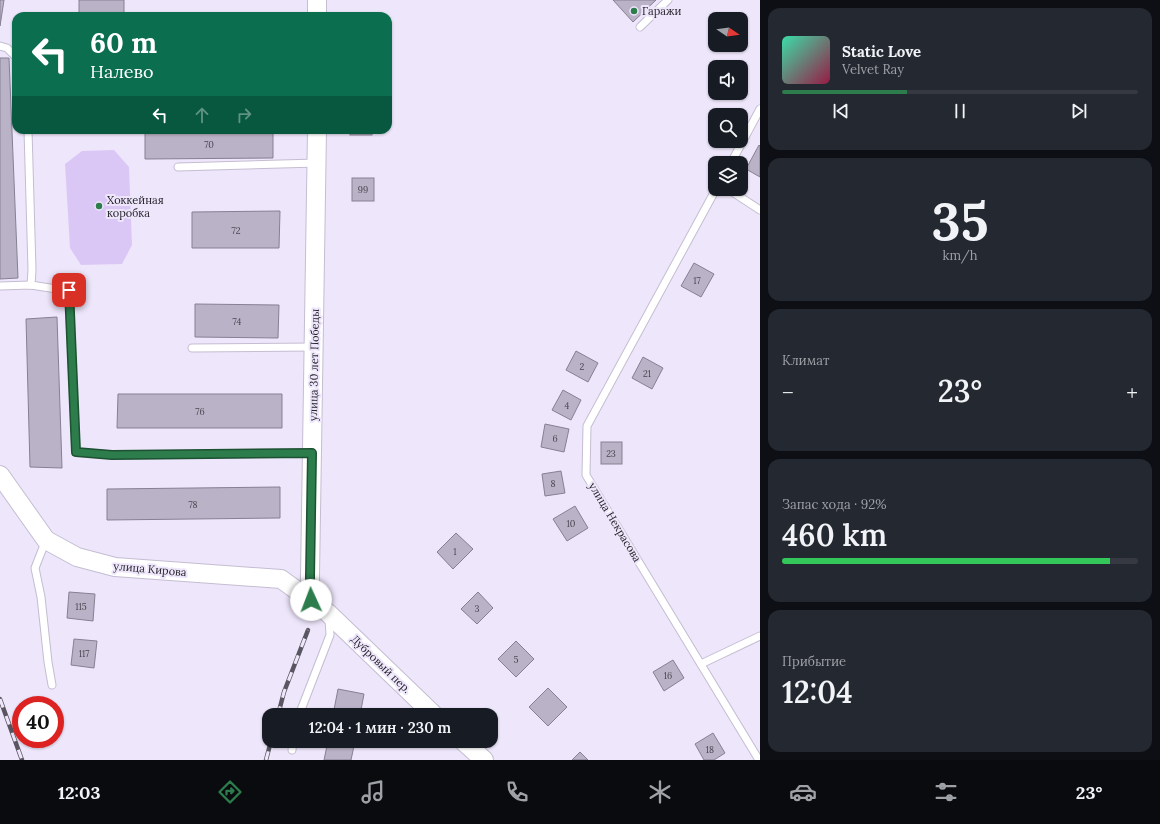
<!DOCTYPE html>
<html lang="ru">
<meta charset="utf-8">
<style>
body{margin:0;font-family:Lora,serif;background:#242831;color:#f1f3f6;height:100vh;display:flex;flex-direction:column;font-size:15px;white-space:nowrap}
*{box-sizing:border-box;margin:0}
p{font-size:13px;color:#9ea1a6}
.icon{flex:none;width:22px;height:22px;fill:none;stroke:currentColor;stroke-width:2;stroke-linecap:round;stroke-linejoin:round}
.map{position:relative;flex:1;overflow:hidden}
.panel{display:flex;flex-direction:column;gap:8px;padding:8px;background:#0d0f14;width:400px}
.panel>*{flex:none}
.hud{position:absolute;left:12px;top:12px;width:380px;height:122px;border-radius:12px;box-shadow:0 1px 3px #0004;background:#0b6e4f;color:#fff;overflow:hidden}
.needle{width:26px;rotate:103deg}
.tools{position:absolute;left:708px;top:12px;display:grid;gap:8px}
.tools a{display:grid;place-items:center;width:40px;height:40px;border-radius:8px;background:#171b24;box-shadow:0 1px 3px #0004;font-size:20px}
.speed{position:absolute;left:12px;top:696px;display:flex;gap:8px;font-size:20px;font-weight:700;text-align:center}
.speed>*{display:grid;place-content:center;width:52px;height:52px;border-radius:50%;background:#171b24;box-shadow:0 1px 3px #0004;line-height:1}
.speed .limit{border:6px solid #d22;background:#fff;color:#111}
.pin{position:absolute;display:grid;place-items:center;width:34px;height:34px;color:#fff;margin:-17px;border-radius:8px;box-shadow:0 2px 6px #0006}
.me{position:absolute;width:44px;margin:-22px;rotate:358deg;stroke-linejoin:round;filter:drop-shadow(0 0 3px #0008)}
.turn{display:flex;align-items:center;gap:14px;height:84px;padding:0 12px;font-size:18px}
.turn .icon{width:52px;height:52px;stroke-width:2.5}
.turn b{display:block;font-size:28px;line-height:34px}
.lanes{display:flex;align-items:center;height:38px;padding:0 12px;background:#0003;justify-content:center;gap:20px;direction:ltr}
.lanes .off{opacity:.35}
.big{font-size:30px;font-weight:600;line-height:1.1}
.panel .card{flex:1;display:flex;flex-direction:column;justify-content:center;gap:6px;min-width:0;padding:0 14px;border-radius:12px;background:#242831}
.panel .dial{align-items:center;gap:0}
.dial b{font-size:52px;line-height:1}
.song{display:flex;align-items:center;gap:12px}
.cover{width:48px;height:48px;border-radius:6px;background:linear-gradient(135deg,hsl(160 70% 55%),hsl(340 70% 35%))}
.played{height:4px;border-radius:2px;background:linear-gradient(90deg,#2c7c4c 35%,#363941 35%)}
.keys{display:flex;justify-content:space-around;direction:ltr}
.heat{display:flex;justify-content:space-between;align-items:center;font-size:22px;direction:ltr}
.charge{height:6px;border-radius:3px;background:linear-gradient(90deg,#34c759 92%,#363941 0)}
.trip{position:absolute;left:262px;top:708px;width:236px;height:40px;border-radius:12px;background:#171b24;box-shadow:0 1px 3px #0004;font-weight:600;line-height:40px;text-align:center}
.tab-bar{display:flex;height:64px;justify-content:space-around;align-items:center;background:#090b0e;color:#9ea1a6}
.tab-bar .icon{width:28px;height:28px}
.tab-bar .current{color:#2c7c4c}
.tab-bar b{font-size:18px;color:#f1f3f6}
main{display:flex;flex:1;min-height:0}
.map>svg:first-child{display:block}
.green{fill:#dbc7f6}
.building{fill:#bab2c6;stroke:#878093}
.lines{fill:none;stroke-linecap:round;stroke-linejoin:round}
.service-casing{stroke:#c5bdd1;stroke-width:9}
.tertiary-casing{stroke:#c5bdd1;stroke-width:20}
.service{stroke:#fff;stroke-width:7}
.tertiary{stroke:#fff;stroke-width:18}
.rail-casing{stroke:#5a5661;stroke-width:4.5}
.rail{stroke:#eee6fb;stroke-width:3;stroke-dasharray:9;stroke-linecap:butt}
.route-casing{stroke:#1d5131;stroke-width:10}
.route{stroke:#2c7c4c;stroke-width:7}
.poi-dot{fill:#2c7c4c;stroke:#eee6fb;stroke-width:1.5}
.labels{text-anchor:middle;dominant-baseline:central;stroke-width:4;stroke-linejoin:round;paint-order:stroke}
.number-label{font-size:9px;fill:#4a4651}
.poi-label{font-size:11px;fill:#25222a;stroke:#eee6fb;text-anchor:start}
.street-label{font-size:11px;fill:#25222a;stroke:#eee6fb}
</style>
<main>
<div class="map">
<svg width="760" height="760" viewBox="0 0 760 760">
<rect width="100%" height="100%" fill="#eee6fb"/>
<path class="green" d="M114,150L129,167L132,245L122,264L81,265L70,248L65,164L82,151Z"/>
<g class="building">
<path d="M0,0H4L0,26Z"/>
<rect x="79" y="0" width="45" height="16"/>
<path d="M613,0H656L633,22Z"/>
<path d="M0,58H9L18,278L0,279Z"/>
<path d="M145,130H273V158L145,159Z"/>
<rect x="350" y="130" width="22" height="5"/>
<path d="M759,145L760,146V177L746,169Z"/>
<rect x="352" y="178" width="22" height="23"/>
<path d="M280,211L279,248H192V212Z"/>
<path d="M694,263L714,274L701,297L681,286Z"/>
<path d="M195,304L279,305L278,338L195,337Z"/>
<path d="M57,317L62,468L30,467L26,319Z"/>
<path d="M576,351L598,363L588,382L566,370Z"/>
<path d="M643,357L663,368L652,389L632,378Z"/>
<path d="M563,390L581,400L571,420L552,410Z"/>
<path d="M118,394H282V428H117Z"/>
<path d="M545,424L569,429L564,452L541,447Z"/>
<rect x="601" y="442" width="21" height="22"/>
<path d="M561,471L565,493L545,496L542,474Z"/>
<path d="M280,487V518L107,520V489Z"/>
<path d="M575,506L588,528L567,541L553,519Z"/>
<path d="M456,533L473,549L453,569L437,552Z"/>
<path d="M69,592L95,594L93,621L67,618Z"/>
<path d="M478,592L493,608L477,624L461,609Z"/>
<path d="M74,639L97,641L94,668L71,665Z"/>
<path d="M516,641L534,659L516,677L498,659Z"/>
<path d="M673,660L684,678L664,691L653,672Z"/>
<path d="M548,688L567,707L548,726L529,707Z"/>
<path d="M338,689L364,694L360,715H333Z"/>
<path d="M713,733L725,753L714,760H704L695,744Z"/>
<path d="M328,741H355L351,760H324Z"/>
<path d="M580,752L588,760H572Z"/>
</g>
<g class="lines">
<defs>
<g id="service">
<path d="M640,27L668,0"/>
<path d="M0,46L7,48L16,57"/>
<path d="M28,130L32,270L31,285"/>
<path d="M731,163L760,109"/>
<path d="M178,167L317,163"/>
<path d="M716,189L587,426L586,475L759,760"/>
<path d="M728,189L760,210"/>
<path d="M0,286L31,285L69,291L76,452L112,455L312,453"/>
<path d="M192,348L314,347"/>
<path d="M46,540L35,568L41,597L48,662L52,685"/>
<path d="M701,664L760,636"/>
<path d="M299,715L330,635L329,619"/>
<path d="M292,750L293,741"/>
</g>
<g id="tertiary">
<path d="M317,0V16"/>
<path d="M0,475L46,540L77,557L115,567L281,579L328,613L434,715"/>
<path d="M311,600L310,577L317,130"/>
<path d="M463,741L484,760"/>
</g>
</defs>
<use href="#service" class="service-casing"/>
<use href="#tertiary" class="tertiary-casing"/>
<use href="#service" class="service"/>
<use href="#tertiary" class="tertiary"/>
<defs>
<g id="rail">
<path d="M0,699L22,760"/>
<path d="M278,715L284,692L308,630"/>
<path d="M266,760L271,741"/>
</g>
</defs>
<use href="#rail" class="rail-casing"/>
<use href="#rail" class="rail"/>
</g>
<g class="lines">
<defs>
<path id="route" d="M69,290L76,452L112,455L312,453L310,577L311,600"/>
</defs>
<use href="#route" class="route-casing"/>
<use href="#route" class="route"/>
</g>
<g class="poi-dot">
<circle cx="634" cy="11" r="4"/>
<circle cx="99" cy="206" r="4"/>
</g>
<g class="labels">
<g class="number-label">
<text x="209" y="144">70</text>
<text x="363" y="189">99</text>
<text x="236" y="230">72</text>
<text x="697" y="280">17</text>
<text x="237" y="321">74</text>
<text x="582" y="366">2</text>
<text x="647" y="373">21</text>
<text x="567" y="405">4</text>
<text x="200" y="411">76</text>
<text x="555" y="438">6</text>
<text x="611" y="453">23</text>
<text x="553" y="483">8</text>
<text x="193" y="504">78</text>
<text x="571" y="523">10</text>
<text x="455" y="551">1</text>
<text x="81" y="606">115</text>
<text x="477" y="608">3</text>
<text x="84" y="653">117</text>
<text x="516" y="659">5</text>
<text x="668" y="675">16</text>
<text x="710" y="749">18</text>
</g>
<g class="poi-label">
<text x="642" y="11">Гаражи</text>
<text x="107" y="200">Хоккейная<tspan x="107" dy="13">коробка</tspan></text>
</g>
<g class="street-label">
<text transform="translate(314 365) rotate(-89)">улица 30 лет Победы</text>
<text transform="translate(615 522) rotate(59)">улица Некрасова</text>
<text transform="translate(150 569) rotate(5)">улица Кирова</text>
<text transform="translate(381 664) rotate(44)">Дубровый пер.</text>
</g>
</g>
</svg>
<div class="tools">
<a><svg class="needle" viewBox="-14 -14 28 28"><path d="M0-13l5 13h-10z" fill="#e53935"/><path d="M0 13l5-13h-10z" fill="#9ea1a6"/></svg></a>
<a><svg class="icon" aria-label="sound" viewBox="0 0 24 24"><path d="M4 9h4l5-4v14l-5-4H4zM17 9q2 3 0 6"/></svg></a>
<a><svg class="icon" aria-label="search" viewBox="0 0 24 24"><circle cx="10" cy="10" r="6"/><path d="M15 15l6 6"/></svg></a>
<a><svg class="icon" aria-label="layers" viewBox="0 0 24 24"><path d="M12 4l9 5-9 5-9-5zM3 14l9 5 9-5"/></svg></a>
</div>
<div class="speed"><div class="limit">40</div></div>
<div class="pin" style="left:69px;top:290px;background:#d93025"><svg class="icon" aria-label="arrive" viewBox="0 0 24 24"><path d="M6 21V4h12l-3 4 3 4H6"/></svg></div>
<svg class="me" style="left:311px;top:600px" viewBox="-20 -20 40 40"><circle r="19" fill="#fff"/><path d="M0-13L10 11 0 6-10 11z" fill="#2c7c4c"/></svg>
<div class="trip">12:04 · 1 мин · 230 m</div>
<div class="hud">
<div class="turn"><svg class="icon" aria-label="left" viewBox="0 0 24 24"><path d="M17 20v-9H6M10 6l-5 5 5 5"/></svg><div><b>60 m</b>Налево</div></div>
<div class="lanes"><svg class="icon" aria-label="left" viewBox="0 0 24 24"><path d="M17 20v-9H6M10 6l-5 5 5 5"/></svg><svg class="icon off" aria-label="ahead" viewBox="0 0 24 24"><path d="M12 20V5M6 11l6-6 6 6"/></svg><svg class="icon off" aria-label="right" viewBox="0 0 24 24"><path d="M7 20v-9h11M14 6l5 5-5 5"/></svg></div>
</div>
</div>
<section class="panel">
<div class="card">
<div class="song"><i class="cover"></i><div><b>Static Love</b><p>Velvet Ray</p></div></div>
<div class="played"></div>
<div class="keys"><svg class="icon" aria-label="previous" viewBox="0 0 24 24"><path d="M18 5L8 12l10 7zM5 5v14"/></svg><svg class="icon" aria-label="pause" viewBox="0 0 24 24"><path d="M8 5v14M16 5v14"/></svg><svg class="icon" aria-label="next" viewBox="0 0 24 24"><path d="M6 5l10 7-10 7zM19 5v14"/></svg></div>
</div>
<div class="card dial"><b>35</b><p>km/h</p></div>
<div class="card"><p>Климат</p>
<div class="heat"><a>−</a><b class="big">23°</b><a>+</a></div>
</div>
<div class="card"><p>Запас хода · 92%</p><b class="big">460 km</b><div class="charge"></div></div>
<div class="card"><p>Прибытие</p><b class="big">12:04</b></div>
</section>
</main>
<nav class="tab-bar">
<b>12:03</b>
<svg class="icon current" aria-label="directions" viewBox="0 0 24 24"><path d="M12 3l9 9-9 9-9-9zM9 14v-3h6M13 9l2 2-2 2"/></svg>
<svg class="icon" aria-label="music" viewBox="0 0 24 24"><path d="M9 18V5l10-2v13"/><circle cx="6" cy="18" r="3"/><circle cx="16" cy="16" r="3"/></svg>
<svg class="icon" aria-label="phone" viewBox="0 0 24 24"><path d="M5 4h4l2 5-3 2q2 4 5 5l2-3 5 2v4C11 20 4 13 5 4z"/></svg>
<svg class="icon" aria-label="climate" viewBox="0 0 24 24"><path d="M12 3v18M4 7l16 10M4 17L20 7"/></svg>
<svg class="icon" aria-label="car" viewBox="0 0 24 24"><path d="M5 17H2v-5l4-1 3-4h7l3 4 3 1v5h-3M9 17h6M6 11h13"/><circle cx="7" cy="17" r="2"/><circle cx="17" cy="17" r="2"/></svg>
<svg class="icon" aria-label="filters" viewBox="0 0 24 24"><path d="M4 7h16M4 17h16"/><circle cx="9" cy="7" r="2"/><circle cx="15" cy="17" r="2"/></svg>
<b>23°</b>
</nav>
